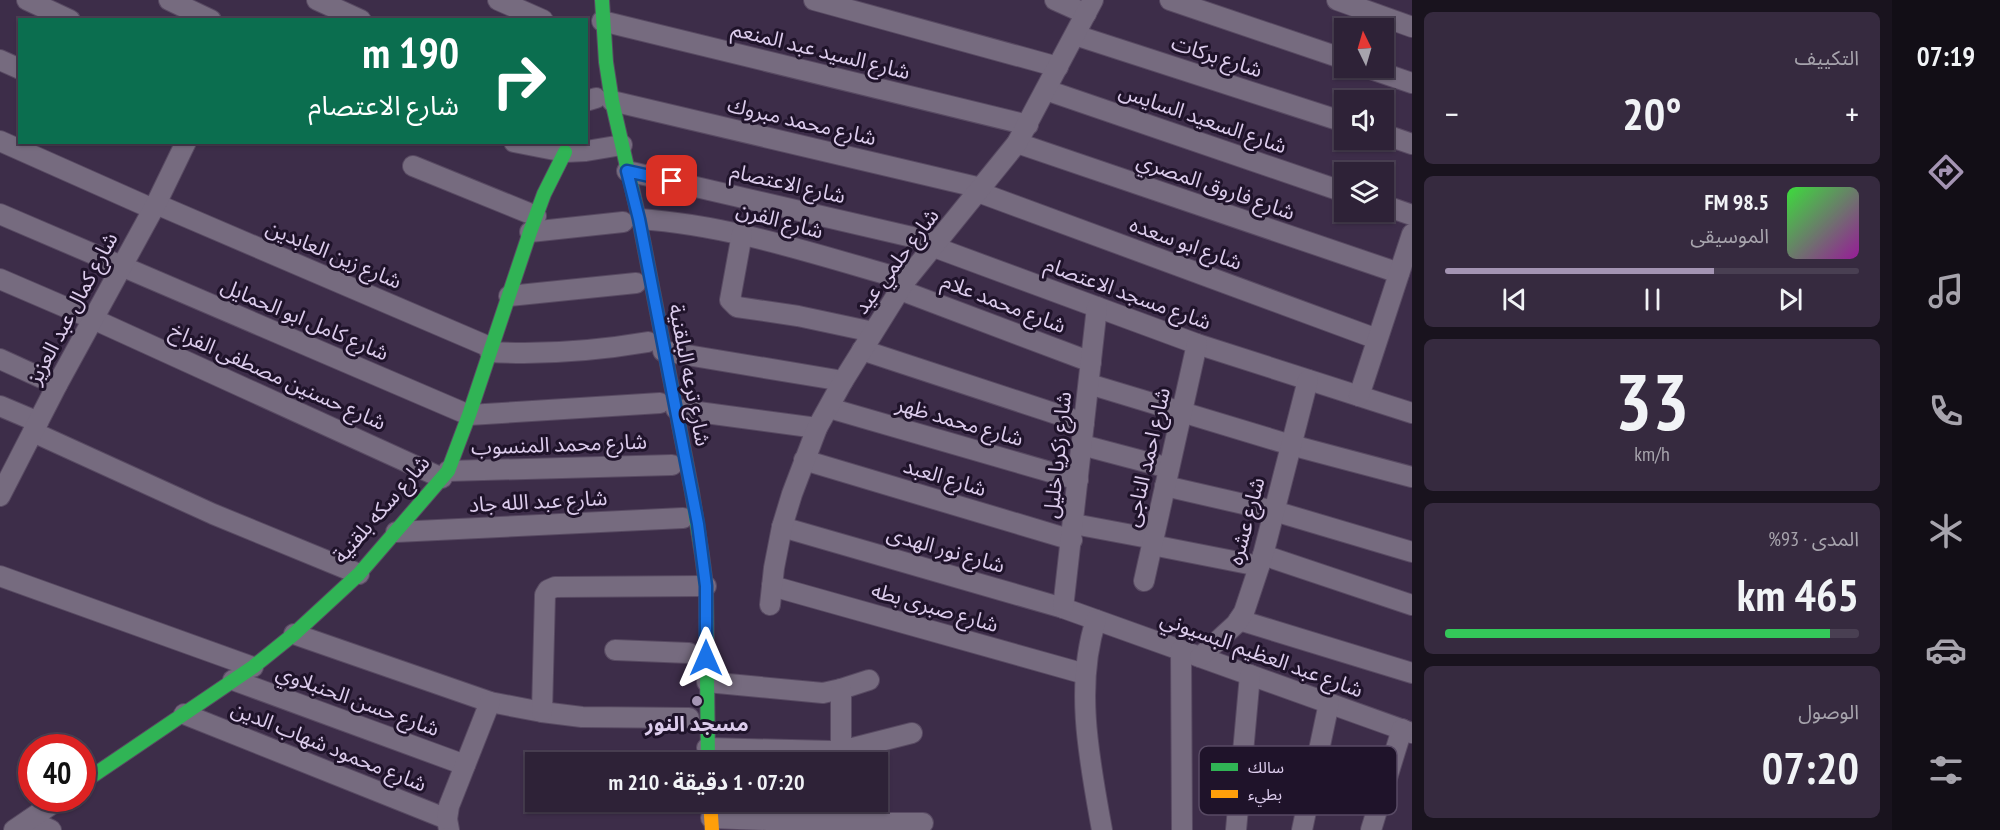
<!DOCTYPE html>
<html lang="ar">
<meta charset="utf-8">
<style>
body{margin:0;font-family:"PT Sans Narrow","Noto Sans Arabic",sans-serif;background:#362a3f;color:#f1f3f6;direction:rtl;height:100vh;display:flex;flex-direction:column;font-size:22px;white-space:nowrap}
*{box-sizing:border-box;margin:0}
p{font-size:20px;color:#a7a4ad}
.icon{flex:none;width:33px;height:33px;fill:none;stroke:currentColor;stroke-width:2;stroke-linecap:round;stroke-linejoin:round}
.map{position:relative;flex:1;overflow:hidden;direction:ltr}
.details{display:flex;flex-direction:column;gap:12px;padding:12px;background:#19131e;width:480px}
.details>*{flex:none}
.top-card{position:absolute;left:18px;top:18px;width:570px;height:126px;border-radius:0px;box-shadow:0 2px 4px #0004,0 0 0 2px #493f52;direction:rtl;background:#0b6e4f;color:#fff;overflow:hidden}
.needle{width:39px;rotate:355deg}
.tools{position:absolute;left:1334px;top:18px;display:grid;gap:12px}
.tools a{display:grid;place-items:center;width:60px;height:60px;border-radius:0px;background:#2e2237;box-shadow:0 2px 4px #0004,0 0 0 2px #493f52;font-size:30px}
.speed{position:absolute;left:18px;top:734px;display:flex;gap:12px;font-size:30px;font-weight:700;text-align:center}
.speed>*{display:grid;place-content:center;width:78px;height:78px;border-radius:50%;background:#2e2237;box-shadow:0 2px 4px #0004,0 0 0 2px #493f52;line-height:1}
.speed .limit{border:9px solid #d22;background:#fff;color:#111}
.pin{position:absolute;display:grid;place-items:center;width:51px;height:51px;color:#fff;margin:-26px;border-radius:12px;box-shadow:0 3px 9px #0006}
.me{position:absolute;width:66px;margin:-33px;rotate:0deg;stroke-linejoin:round;filter:drop-shadow(0 0 4px #0008)}
.turn{display:flex;align-items:center;gap:21px;height:126px;padding:0 30px;font-size:27px}
.turn .icon{width:78px;height:78px;stroke-width:2.5}
.turn b{display:block;font-size:42px;line-height:51px}
.big{font-size:45px;font-weight:700;line-height:1.1}
.details .widget{flex:1;display:flex;flex-direction:column;justify-content:center;gap:9px;min-width:0;padding:0 21px;border-radius:9px;background:#362a3f}
.details .dial{align-items:center;gap:0}
.dial b{font-size:78px;line-height:1}
.song{display:flex;align-items:center;gap:18px}
.cover{width:72px;height:72px;border-radius:9px;background:linear-gradient(135deg,hsl(120 70% 55%),hsl(300 70% 35%))}
.played{height:6px;border-radius:3px;background:linear-gradient(90deg,#a494b3 65%,#493f52 65%)}
.keys{display:flex;justify-content:space-around;direction:ltr}
.heat{display:flex;justify-content:space-between;align-items:center;font-size:33px;direction:ltr}
.charge{height:9px;border-radius:4px;background:linear-gradient(90deg,#34c759 93%,#493f52 0)}
.trip{position:absolute;left:525px;top:752px;width:363px;height:60px;border-radius:0px;background:#2e2237;box-shadow:0 2px 4px #0004,0 0 0 2px #493f52;font-weight:700;line-height:60px;text-align:center;direction:rtl}
main{display:flex;flex:1;min-height:0}
.tabs{display:flex;flex-direction:column;width:108px;justify-content:space-around;align-items:center;background:#120e16;color:#a7a4ad}
.tabs .icon{width:42px;height:42px}
.tabs .current{color:#a494b3}
.tabs b{font-size:27px;color:#f1f3f6}
.map>svg:first-child{display:block}
.lines{fill:none;stroke-linecap:round;stroke-linejoin:round}
.street-casing{stroke:#584a62;stroke-width:22}
.fast-casing{stroke:#584a62;stroke-width:16}
.slow-casing{stroke:#584a62;stroke-width:16}
.street{stroke:#766b7f;stroke-width:20}
.fast{stroke:#30b455;stroke-width:14}
.slow{stroke:#ff9f0a;stroke-width:14}
.route-casing{stroke:#114b97;stroke-width:15}
.route{stroke:#1a73e8;stroke-width:10}
.poi-dot{fill:#a494b3;stroke:#1f132a;stroke-width:2}
.labels{text-anchor:middle;dominant-baseline:central;stroke-width:6;stroke-linejoin:round;paint-order:stroke}
.street-label{font-size:21px;fill:#dcccec;stroke:#1f132a}
.poi-label{font-size:21px;font-weight:bold;fill:#dcccec;stroke:#1f132a}
.key{fill:#1f132a;stroke:#584a64;stroke-width:1.5}
.key-label{font-size:16px;fill:#dcccec}
</style>
<main>
<nav class="tabs">
<b>07:19</b>
<svg class="icon current" aria-label="directions" viewBox="0 0 24 24"><path d="M12 3l9 9-9 9-9-9zM9 14v-3h6M13 9l2 2-2 2"/></svg>
<svg class="icon" aria-label="music" viewBox="0 0 24 24"><path d="M9 18V5l10-2v13"/><circle cx="6" cy="18" r="3"/><circle cx="16" cy="16" r="3"/></svg>
<svg class="icon" aria-label="phone" viewBox="0 0 24 24"><path d="M5 4h4l2 5-3 2q2 4 5 5l2-3 5 2v4C11 20 4 13 5 4z"/></svg>
<svg class="icon" aria-label="climate" viewBox="0 0 24 24"><path d="M12 3v18M4 7l16 10M4 17L20 7"/></svg>
<svg class="icon" aria-label="car" viewBox="0 0 24 24"><path d="M5 17H2v-5l4-1 3-4h7l3 4 3 1v5h-3M9 17h6M6 11h13"/><circle cx="7" cy="17" r="2"/><circle cx="17" cy="17" r="2"/></svg>
<svg class="icon" aria-label="filters" viewBox="0 0 24 24"><path d="M4 7h16M4 17h16"/><circle cx="9" cy="7" r="2"/><circle cx="15" cy="17" r="2"/></svg>
</nav>
<section class="details">
<div class="widget"><p>التكييف</p>
<div class="heat"><a>−</a><b class="big">20°</b><a>+</a></div>
</div>
<div class="widget">
<div class="song"><i class="cover"></i><div><b>98.5 FM</b><p>الموسيقى</p></div></div>
<div class="played"></div>
<div class="keys"><svg class="icon" aria-label="previous" viewBox="0 0 24 24"><path d="M18 5L8 12l10 7zM5 5v14"/></svg><svg class="icon" aria-label="pause" viewBox="0 0 24 24"><path d="M8 5v14M16 5v14"/></svg><svg class="icon" aria-label="next" viewBox="0 0 24 24"><path d="M6 5l10 7-10 7zM19 5v14"/></svg></div>
</div>
<div class="widget dial"><b>33</b><p>km/h</p></div>
<div class="widget"><p>المدى · 93%</p><b class="big">465 km</b><div class="charge"></div></div>
<div class="widget"><p>الوصول</p><b class="big">07:20</b></div>
</section>
<div class="map">
<svg width="1412" height="830" viewBox="0 0 1412 830">
<rect width="100%" height="100%" fill="#3d2d49"/>
<g class="lines">
<defs>
<g id="street">
<path d="M27,0L70,20"/>
<path d="M169,0L211,20"/>
<path d="M317,0L361,20"/>
<path d="M498,0L543,20"/>
<path d="M814,0L1058,67"/>
<path d="M1055,0L1086,14"/>
<path d="M1170,0L1344,59"/>
<path d="M1337,0L1412,27"/>
<path d="M602,21L1028,125"/>
<path d="M1075,35L1344,122"/>
<path d="M0,60L20,69"/>
<path d="M1368,68L1412,83"/>
<path d="M1046,90L1344,192"/>
<path d="M586,101L596,98"/>
<path d="M612,101L981,188"/>
<path d="M1383,134L1412,144"/>
<path d="M0,141L153,209"/>
<path d="M514,142L565,152L586,151L622,145"/>
<path d="M1017,143L1399,273"/>
<path d="M413,166L536,216"/>
<path d="M627,171L938,243"/>
<path d="M978,192L1377,339"/>
<path d="M156,204L492,348"/>
<path d="M1383,205L1412,215"/>
<path d="M0,214L469,415L660,403"/>
<path d="M639,219C730,225 818,255 906,280"/>
<path d="M530,232L623,222"/>
<path d="M742,234L730,300L737,307L798,316L873,332"/>
<path d="M934,247L1197,344L1412,413"/>
<path d="M0,279L93,319L442,478"/>
<path d="M900,290L1091,362"/>
<path d="M509,296L636,283"/>
<path d="M862,350L1084,423"/>
<path d="M663,351L843,381"/>
<path d="M490,352C544,355 595,351 648,342"/>
<path d="M0,359L57,385"/>
<path d="M1089,384L1291,445L1412,477"/>
<path d="M1359,396L1412,234"/>
<path d="M0,406L38,422"/>
<path d="M829,408L1078,480"/>
<path d="M676,409L817,428"/>
<path d="M33,432L213,514L359,574"/>
<path d="M1082,445L1169,468"/>
<path d="M804,460L1072,540"/>
<path d="M448,471L672,465"/>
<path d="M1165,486L1274,511L1412,552"/>
<path d="M0,496L57,385L156,204L186,142"/>
<path d="M1074,524L1154,539"/>
<path d="M782,527L1063,608L1412,733"/>
<path d="M396,532L683,518"/>
<path d="M1152,545L1259,566"/>
<path d="M1263,555L1412,605"/>
<path d="M0,576L253,667"/>
<path d="M1144,581L1197,344"/>
<path d="M772,586L1085,674"/>
<path d="M770,605L774,568L782,527L792,494L817,428L843,381L906,280L1017,143L1093,0"/>
<path d="M1063,608L1097,307"/>
<path d="M1096,620C1074,687 1090,763 1102,830"/>
<path d="M1239,620L1412,673"/>
<path d="M294,634L490,702L542,712L582,717L689,718"/>
<path d="M615,650L689,653"/>
<path d="M1181,650L1182,830"/>
<path d="M1200,657L1236,624L1244,612L1263,555L1308,380"/>
<path d="M233,680L465,765"/>
<path d="M707,682L823,693L841,689L869,680"/>
<path d="M542,712L545,595L548,590L555,587L706,586"/>
<path d="M184,714L447,819L449,830"/>
<path d="M707,748L831,751L849,749L912,733"/>
<path d="M841,750V689"/>
<path d="M711,818L850,823H923"/>
<path d="M447,819L449,806L490,702"/>
<path d="M29,820L51,830"/>
<path d="M14,830L61,798"/>
<path d="M1236,830L1250,675"/>
<path d="M1302,830L1329,703"/>
<path d="M1371,830L1402,729"/>
</g>
<g id="fast">
<path d="M602,0L606,62L612,101L639,219L692,492L702,555L706,586L708,762"/>
<path d="M82,783L253,667L294,634L359,574L448,471L469,415L530,232L544,194L565,152"/>
</g>
<path id="slow" d="M710,801L712,830"/>
</defs>
<use href="#street" class="street-casing"/>
<use href="#fast" class="fast-casing"/>
<use href="#slow" class="slow-casing"/>
<use href="#street" class="street"/>
<use href="#fast" class="fast"/>
<use href="#slow" class="slow"/>
</g>
<g class="lines">
<defs>
<path id="route" d="M672,181L627,171L639,219L698,524L706,586V658"/>
</defs>
<use href="#route" class="route-casing"/>
<use href="#route" class="route"/>
</g>
<circle class="poi-dot" cx="697" cy="701" r="6"/>
<g class="labels">
<g class="street-label">
<text transform="translate(821 50) rotate(14)">شارع السيد عبد المنعم</text>
<text transform="translate(1217 56) rotate(18)">شارع بركات</text>
<text transform="translate(1203 118) rotate(19)">شارع السعيد السايس</text>
<text transform="translate(802 121) rotate(13)">شارع محمد مبروك</text>
<text transform="translate(788 183) rotate(13)">شارع الاعتصام</text>
<text transform="translate(1216 186) rotate(19)">شارع فاروق المصري</text>
<text transform="translate(780 220) rotate(15)">شارع الفرن</text>
<text transform="translate(1186 243) rotate(20)">شارع ابو سعده</text>
<text transform="translate(334 254) rotate(23)">شارع زين العابدين</text>
<text transform="translate(896 261) rotate(-53)">شارع حلمي عيد</text>
<text transform="translate(1128 293) rotate(20)">شارع مسجد الاعتصام</text>
<text transform="translate(1004 303) rotate(21)">شارع محمد علام</text>
<text transform="translate(72 308) rotate(-62)">شارع كمال عبد العزيز</text>
<text transform="translate(305 319) rotate(23)">شارع كامل ابو الحمايل</text>
<text transform="translate(690 375) rotate(79)">شارع ترعه البلقنية</text>
<text transform="translate(278 376) rotate(24)">شارع حسنين مصطفى الفراخ</text>
<text transform="translate(960 421) rotate(16)">شارع محمد ظهر</text>
<text transform="translate(559 444) rotate(-2)">شارع محمد المنسوب</text>
<text transform="translate(1057 455) rotate(-84)">شارع زكريا خليل</text>
<text transform="translate(1147 457) rotate(-77)">شارع احمد الناجى</text>
<text transform="translate(945 477) rotate(17)">شارع العبد</text>
<text transform="translate(538 501) rotate(-3)">شارع عبد الله جاد</text>
<text transform="translate(381 509) rotate(-49)">شارع سكه بلقنية</text>
<text transform="translate(1246 521) rotate(-75)">شارع عشره</text>
<text transform="translate(946 549) rotate(16)">شارع نور الهدى</text>
<text transform="translate(935 607) rotate(16)">شارع صبرى بطه</text>
<text transform="translate(1262 654) rotate(20)">شارع عبد العظيم البسيوني</text>
<text transform="translate(358 700) rotate(20)">شارع حسن الحنبلاوي</text>
<text transform="translate(329 746) rotate(22)">شارع محمود شهاب الدين</text>
</g>
<g class="poi-label">
<text x="697" y="723">مسجد النور</text>
</g>
</g>
<rect x="1199" y="746" width="198" height="69" rx="9" class="key"/>
<rect x="1211" y="763" width="27" height="8" fill="#30b455"/>
<rect x="1211" y="790" width="27" height="8" fill="#ff9f0a"/>
<g class="key-label">
<text x="1248" y="773">سالك</text>
<text x="1248" y="800">بطيء</text>
</g>
</svg>
<div class="tools">
<a><svg class="needle" viewBox="-14 -14 28 28"><path d="M0-13l5 13h-10z" fill="#e53935"/><path d="M0 13l5-13h-10z" fill="#a7a4ad"/></svg></a>
<a><svg class="icon" aria-label="sound" viewBox="0 0 24 24"><path d="M4 9h4l5-4v14l-5-4H4zM17 9q2 3 0 6"/></svg></a>
<a><svg class="icon" aria-label="layers" viewBox="0 0 24 24"><path d="M12 4l9 5-9 5-9-5zM3 14l9 5 9-5"/></svg></a>
</div>
<div class="speed"><div class="limit">40</div></div>
<div class="pin" style="left:672px;top:181px;background:#d93025"><svg class="icon" aria-label="arrive" viewBox="0 0 24 24"><path d="M6 21V4h12l-3 4 3 4H6"/></svg></div>
<svg class="me" style="left:706px;top:658px" viewBox="-20 -20 40 40"><path d="M0-17L14 15 0 8-14 15z" fill="#1a73e8" stroke="#fff" stroke-width="4"/></svg>
<div class="trip">07:20 · 1 دقيقة · 210 m</div>
<div class="top-card">
<div class="turn"><svg class="icon" aria-label="right" viewBox="0 0 24 24"><path d="M7 20v-9h11M14 6l5 5-5 5"/></svg><div><b>190 m</b>شارع الاعتصام</div></div>
</div>
</div>
</main>
